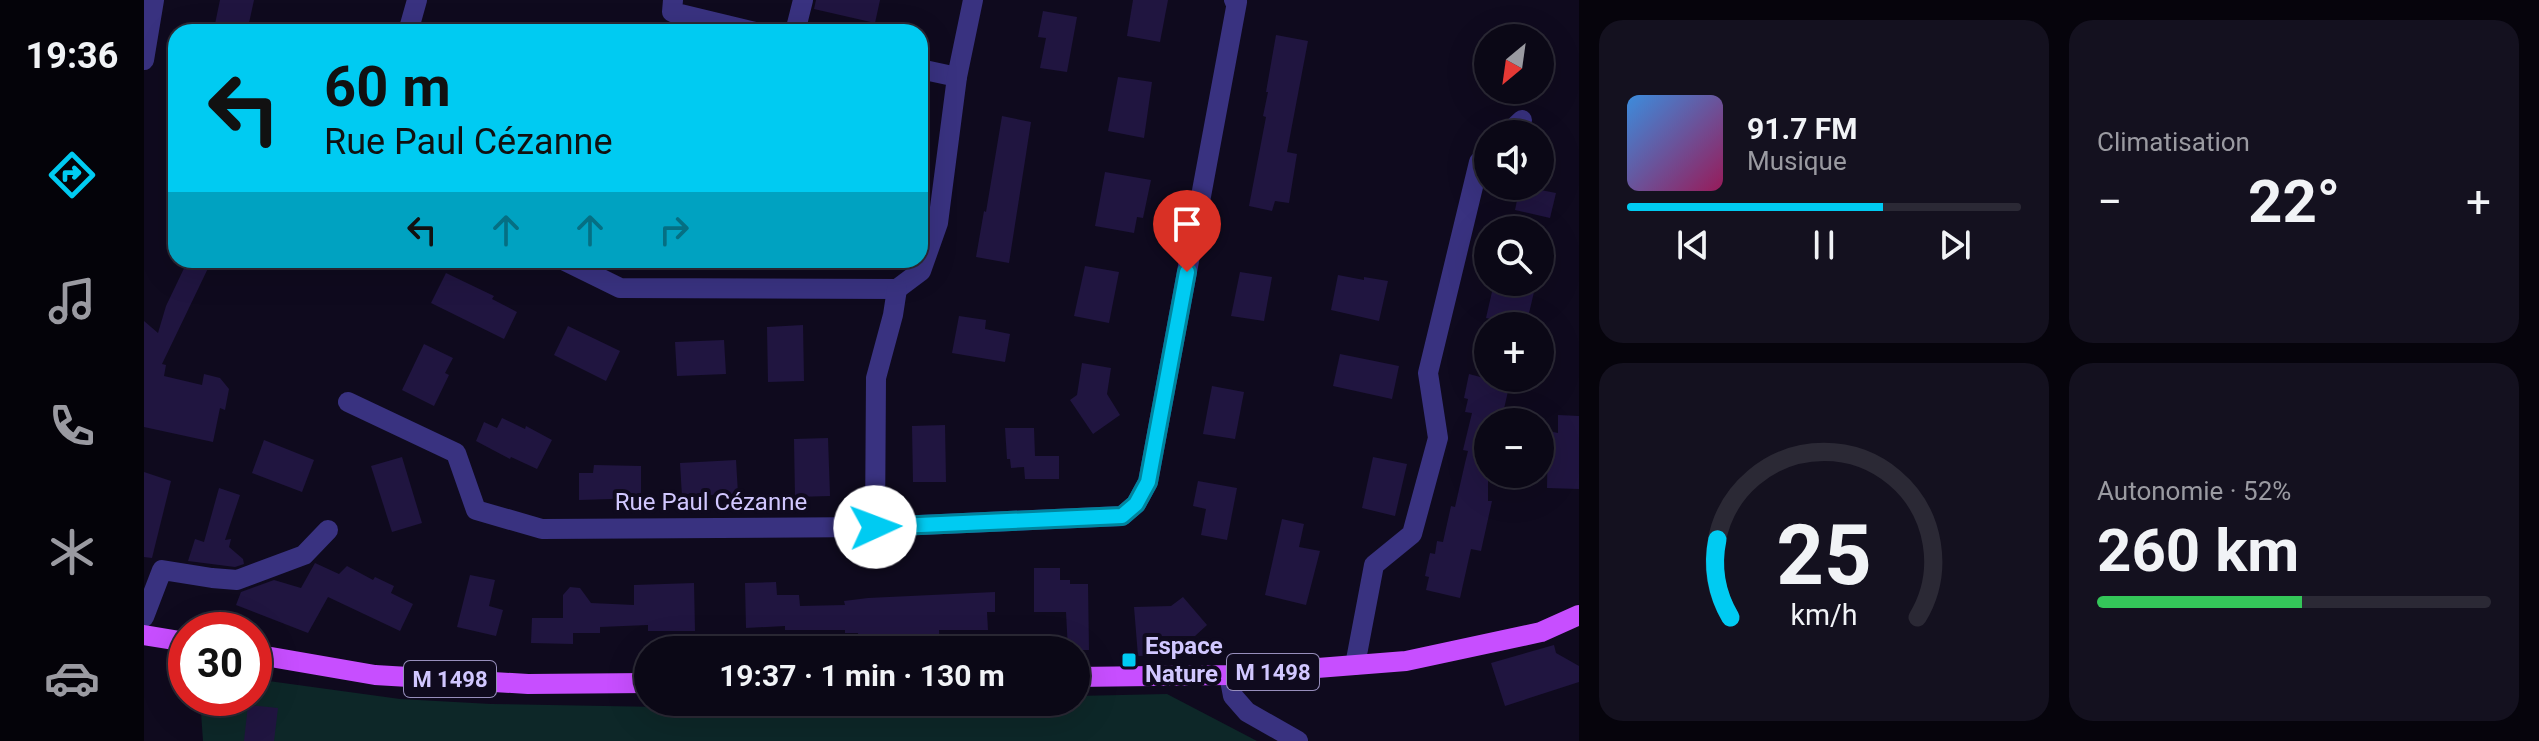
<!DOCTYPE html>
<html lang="fr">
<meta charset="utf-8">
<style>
body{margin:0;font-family:Roboto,sans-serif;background:#14111f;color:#f1f3f6;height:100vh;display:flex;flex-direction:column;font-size:30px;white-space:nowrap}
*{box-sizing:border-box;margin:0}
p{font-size:26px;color:#9a9aa1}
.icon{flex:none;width:44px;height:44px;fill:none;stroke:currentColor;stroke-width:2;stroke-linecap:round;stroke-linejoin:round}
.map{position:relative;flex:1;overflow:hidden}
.side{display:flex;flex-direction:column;gap:20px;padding:20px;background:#06040c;width:960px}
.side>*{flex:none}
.banner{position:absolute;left:24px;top:24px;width:760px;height:244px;border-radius:24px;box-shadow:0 8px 32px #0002,0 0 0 2px #2b2935;background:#00cbf2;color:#111;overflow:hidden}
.needle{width:52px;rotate:209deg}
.controls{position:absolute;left:1330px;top:24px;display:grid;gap:16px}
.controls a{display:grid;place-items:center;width:80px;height:80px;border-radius:50%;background:#0b0816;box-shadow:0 8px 32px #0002,0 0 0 2px #2b2935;font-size:40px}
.speed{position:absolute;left:24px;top:612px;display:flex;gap:16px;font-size:40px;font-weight:700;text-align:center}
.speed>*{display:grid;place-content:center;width:104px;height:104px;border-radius:50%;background:#0b0816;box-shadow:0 8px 32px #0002,0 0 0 2px #2b2935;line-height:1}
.speed .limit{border:12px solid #d22;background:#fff;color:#111}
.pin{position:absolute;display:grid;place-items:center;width:68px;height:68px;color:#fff;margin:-82px -34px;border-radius:50% 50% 50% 0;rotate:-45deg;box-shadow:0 0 8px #0007}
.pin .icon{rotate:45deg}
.me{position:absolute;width:88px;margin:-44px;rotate:88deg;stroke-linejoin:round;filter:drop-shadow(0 0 6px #0008)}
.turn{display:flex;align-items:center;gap:28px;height:168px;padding:0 24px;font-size:36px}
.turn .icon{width:104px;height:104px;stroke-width:2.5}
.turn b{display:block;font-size:56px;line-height:68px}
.lanes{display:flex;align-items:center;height:76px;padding:0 24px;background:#0003;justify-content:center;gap:40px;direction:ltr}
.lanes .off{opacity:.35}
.big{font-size:60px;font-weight:700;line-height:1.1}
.side .tile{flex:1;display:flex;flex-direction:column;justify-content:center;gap:12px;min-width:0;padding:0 28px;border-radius:24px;background:#14111f}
.side .dial{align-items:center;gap:0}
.dial svg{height:208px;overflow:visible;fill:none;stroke:#2b2935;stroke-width:7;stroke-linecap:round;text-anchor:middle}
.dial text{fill:#f1f3f6;stroke:none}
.song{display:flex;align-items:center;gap:24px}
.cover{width:96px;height:96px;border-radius:12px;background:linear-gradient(135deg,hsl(210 70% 55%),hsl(330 70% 35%))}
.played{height:8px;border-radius:4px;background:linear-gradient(90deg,#00cbf2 65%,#2b2935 65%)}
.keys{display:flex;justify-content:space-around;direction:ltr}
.heat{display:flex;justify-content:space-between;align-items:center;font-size:44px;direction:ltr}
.charge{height:12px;border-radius:6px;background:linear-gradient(90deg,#34c759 52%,#2b2935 0)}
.side .tiles{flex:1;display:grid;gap:20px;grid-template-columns:repeat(2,1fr)}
.trip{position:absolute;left:490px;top:636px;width:456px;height:80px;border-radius:40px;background:#0b0816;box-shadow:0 8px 32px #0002,0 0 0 2px #2b2935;font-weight:700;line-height:80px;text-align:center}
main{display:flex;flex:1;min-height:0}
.menu{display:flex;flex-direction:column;width:144px;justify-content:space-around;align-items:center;background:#040309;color:#9a9aa1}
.menu .icon{width:56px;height:56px}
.menu .on{color:#00cbf2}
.menu b{font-size:36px;color:#f1f3f6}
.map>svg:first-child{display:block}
.green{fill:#0d2728}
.building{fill:#201540}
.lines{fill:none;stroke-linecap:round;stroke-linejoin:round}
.minor{stroke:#393280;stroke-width:20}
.major{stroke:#c74eff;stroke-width:20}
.route-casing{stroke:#00849d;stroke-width:20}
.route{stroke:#00cbf2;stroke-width:14}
.poi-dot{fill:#00cbf2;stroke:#0f0a1e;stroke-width:3}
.labels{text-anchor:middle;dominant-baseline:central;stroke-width:8;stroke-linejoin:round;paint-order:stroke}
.shield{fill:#0f0a1e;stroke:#978ebc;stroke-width:2}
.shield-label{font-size:22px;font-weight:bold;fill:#d1c7ff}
.street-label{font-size:24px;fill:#d1c7ff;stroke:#0f0a1e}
.poi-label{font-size:24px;font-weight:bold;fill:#d1c7ff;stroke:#0f0a1e;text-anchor:start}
</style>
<main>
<nav class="menu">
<b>19:36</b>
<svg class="icon on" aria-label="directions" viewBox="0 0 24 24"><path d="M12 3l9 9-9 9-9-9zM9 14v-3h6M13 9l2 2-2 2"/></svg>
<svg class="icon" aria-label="music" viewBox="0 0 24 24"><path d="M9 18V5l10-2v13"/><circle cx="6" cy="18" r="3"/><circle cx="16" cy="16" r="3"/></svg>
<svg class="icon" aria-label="phone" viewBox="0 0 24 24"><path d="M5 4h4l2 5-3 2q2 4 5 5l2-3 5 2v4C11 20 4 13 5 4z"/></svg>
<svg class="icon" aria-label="climate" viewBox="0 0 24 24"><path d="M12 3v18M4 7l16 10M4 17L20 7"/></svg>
<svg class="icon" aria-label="car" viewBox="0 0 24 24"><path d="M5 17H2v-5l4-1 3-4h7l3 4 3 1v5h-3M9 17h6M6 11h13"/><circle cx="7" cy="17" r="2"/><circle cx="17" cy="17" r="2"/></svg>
</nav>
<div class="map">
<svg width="1435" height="741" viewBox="0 0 1435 741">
<rect width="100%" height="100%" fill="#0f0a1e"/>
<path class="green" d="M110,679L256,699L347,704L516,707L708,702H932V696L1023,694L1113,741H59L56,698H110Z"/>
<g class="building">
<path d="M76,0H110L103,32L71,24Z"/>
<path d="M672,0H736L731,23L670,9Z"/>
<path d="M989,0H1024L1016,42L983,36Z"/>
<path d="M899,11L933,17L923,72L896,68L902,38L894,37Z"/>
<path d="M1132,35L1164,41L1143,152L1153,154L1145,203L1131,201L1128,211L1105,206L1122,117L1119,116L1124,92H1122Z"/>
<path d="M974,77L1008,82L1000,138L964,131Z"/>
<path d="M858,116L887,122L865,263L832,257L840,211L842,212Z"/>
<path d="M961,172L1007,180L999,218L993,217L990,233L951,226Z"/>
<path d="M1376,186L1412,193L1406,218L1371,210Z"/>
<path d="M44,260H68L18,364L22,365L20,376L58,385L60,374L76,378L85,389L81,410L76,408L69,442L0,427V321L14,333L22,306Z"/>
<path d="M941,266L975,272L965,323L930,316Z"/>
<path d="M1096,272L1128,277L1120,321L1087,316Z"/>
<path d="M302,273L350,296L348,299L373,312L360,339L287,303Z"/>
<path d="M1194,275L1220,280V277L1244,281L1235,321L1187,310Z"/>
<path d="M1355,282H1384L1383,290L1390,292L1382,326H1345L1347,319L1342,318L1350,283Z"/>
<path d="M815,316L842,320L841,329L866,334L861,362L808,353Z"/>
<path d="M659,325L660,381L624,382L623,327Z"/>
<path d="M424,326L476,351L462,381L410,355Z"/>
<path d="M580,340L582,374L533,376L531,342Z"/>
<path d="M280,344L309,358L301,373L305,375L290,406L258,390Z"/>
<path d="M1196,354L1255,366L1248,399L1189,386Z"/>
<path d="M938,363L967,368L963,394L976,415L949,434L926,400L933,395Z"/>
<path d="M1325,374L1340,378H1367L1357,422H1344V501H1348L1337,551L1327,549L1316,598L1282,590L1285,577L1281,576L1286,553L1291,554L1293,541L1299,542L1307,506L1311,507L1321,463L1324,451L1319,450L1328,413L1321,412L1324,399L1320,398Z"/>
<path d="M1068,386L1100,392L1091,439L1059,434Z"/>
<path d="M1414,415L1435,416V489L1403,488L1404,431L1414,433Z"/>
<path d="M358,418L381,429L382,426L408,440L393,469L367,457L366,459L332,441L340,422L353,428Z"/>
<path d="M801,425L802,482H769L768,426Z"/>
<path d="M861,428H890L891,456H915V479H881L880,467L867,468L866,459H863Z"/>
<path d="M684,438L686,496L651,497L650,439Z"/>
<path d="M120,440L170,460L158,492L108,473Z"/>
<path d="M258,457L278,523L248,532L227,466Z"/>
<path d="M1229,457L1263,464L1251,516L1218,508Z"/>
<path d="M592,460L594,494L538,496L536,463Z"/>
<path d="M450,465L497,466V498L435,500V473H449Z"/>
<path d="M0,472L27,481L8,558L0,557Z"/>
<path d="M1054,481L1093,488L1083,540L1057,535L1062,509L1049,506Z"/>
<path d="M75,488L96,495L81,540L87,539L85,547L99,559L100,564L91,567L44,561L51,539L60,542Z"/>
<path d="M1138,519L1160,524L1155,547L1176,551L1162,605L1121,595Z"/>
<path d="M171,563L195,574L203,566L229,580L231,577L250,586L247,593L269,604L256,631L184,597L164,633L92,605L97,592L130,580L157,588Z"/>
<path d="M890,568H916V580H926V584H944L945,650H924L922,612H890Z"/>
<path d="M326,575L351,580L345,606L359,610L352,636L313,627Z"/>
<path d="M632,582L633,595H655L656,606L701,605L700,601L724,598L851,592V612H843L844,630H795L796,650H715L714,633H701V630H641V626L602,628L601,583Z"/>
<path d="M550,583L551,631H504V625L456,627V633H429V644L387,643L388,618H419V595L426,587L436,588L447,603L490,605V585Z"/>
<path d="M1039,597L1063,625L1051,636H1017V655L994,656L990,607L1027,606Z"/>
<path d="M1410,645L1412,653L1435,666V682L1361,706L1347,663Z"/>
<path d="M104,705L134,708L130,741H100Z"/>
</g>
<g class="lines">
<g class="minor">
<path d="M529,0L528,12L611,32"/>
<path d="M264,32L273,0"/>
<path d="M651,32L659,0"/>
<path d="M0,60L10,0"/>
<path d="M776,69L813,77"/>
<path d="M1363,134L1378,120"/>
<path d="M419,260L476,288L753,289L777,271L794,223L813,77L829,0"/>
<path d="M204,402L312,453L332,510L398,529L731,527L978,516L992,504L1004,482L1093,2L1090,0"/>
<path d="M731,527L732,378L749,315L753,289"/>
<path d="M0,617L18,570L68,578L93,580L160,555L184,530"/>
<path d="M1211,665L1230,565L1268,534L1294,438L1284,373L1335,162L1344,153"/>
<path d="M1085,675L1089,696L1103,712L1154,741"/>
</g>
<g class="major">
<path d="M0,635L42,642"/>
<path d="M110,654L231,675L384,684L504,683"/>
<path d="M932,677L1085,675L1262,661L1397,632L1435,615"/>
</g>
</g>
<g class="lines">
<defs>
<path id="route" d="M731,527L978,516L992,504L1004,482L1043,272"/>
</defs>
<use href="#route" class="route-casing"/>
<use href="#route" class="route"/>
</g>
<rect class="poi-dot" x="977" y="652" width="16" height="16" rx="4"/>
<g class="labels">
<g class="shield">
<rect x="1083" y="654" width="92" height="36" rx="6"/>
<rect x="260" y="661" width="92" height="36" rx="6"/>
</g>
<g class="shield-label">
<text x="1129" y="672">M 1498</text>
<text x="306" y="679">M 1498</text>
</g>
<g class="street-label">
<text x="567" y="502">Rue Paul Cézanne</text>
</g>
<g class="poi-label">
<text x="1001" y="646">Espace<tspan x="1001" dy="28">Nature</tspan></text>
</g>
</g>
</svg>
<div class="controls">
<a><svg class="needle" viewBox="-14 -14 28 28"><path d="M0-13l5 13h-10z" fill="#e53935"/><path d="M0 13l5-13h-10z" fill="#9a9aa1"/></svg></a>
<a><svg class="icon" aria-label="sound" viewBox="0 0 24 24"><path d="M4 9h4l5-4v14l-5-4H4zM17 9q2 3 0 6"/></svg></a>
<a><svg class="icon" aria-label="search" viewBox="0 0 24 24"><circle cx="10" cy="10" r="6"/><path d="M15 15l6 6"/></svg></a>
<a>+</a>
<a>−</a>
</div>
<div class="speed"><div class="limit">30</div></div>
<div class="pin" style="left:1043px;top:272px;background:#d93025"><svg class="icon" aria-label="arrive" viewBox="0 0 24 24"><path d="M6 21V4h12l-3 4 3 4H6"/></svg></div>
<svg class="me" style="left:731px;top:527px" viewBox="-20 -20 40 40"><circle r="19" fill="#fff"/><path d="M0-13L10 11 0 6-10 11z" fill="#00cbf2"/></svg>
<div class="trip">19:37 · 1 min · 130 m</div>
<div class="banner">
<div class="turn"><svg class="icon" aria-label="left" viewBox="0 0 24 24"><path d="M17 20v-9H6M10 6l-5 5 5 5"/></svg><div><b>60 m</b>Rue Paul Cézanne</div></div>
<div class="lanes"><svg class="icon" aria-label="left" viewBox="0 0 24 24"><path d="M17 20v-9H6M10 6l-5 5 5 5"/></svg><svg class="icon off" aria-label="ahead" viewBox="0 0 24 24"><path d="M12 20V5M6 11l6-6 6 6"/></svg><svg class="icon off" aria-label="ahead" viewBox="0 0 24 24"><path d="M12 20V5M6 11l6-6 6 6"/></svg><svg class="icon off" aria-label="right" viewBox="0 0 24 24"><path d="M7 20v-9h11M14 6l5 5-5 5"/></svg></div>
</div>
</div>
<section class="side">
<div class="tiles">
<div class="tile">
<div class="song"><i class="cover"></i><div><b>91.7 FM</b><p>Musique</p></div></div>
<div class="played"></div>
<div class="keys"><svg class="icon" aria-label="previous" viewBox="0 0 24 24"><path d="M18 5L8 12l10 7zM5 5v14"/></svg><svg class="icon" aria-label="pause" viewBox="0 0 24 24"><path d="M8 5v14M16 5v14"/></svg><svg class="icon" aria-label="next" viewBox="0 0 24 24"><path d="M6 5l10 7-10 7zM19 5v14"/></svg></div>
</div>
<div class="tile"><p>Climatisation</p>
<div class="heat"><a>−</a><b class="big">22°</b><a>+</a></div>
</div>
<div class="tile dial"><svg viewBox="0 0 100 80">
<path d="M14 69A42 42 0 1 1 86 69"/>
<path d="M14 69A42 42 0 0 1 9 39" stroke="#00cbf2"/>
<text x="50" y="56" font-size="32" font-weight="700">25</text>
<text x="50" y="72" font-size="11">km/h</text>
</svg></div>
<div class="tile"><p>Autonomie · 52%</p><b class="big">260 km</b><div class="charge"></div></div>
</div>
</section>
</main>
